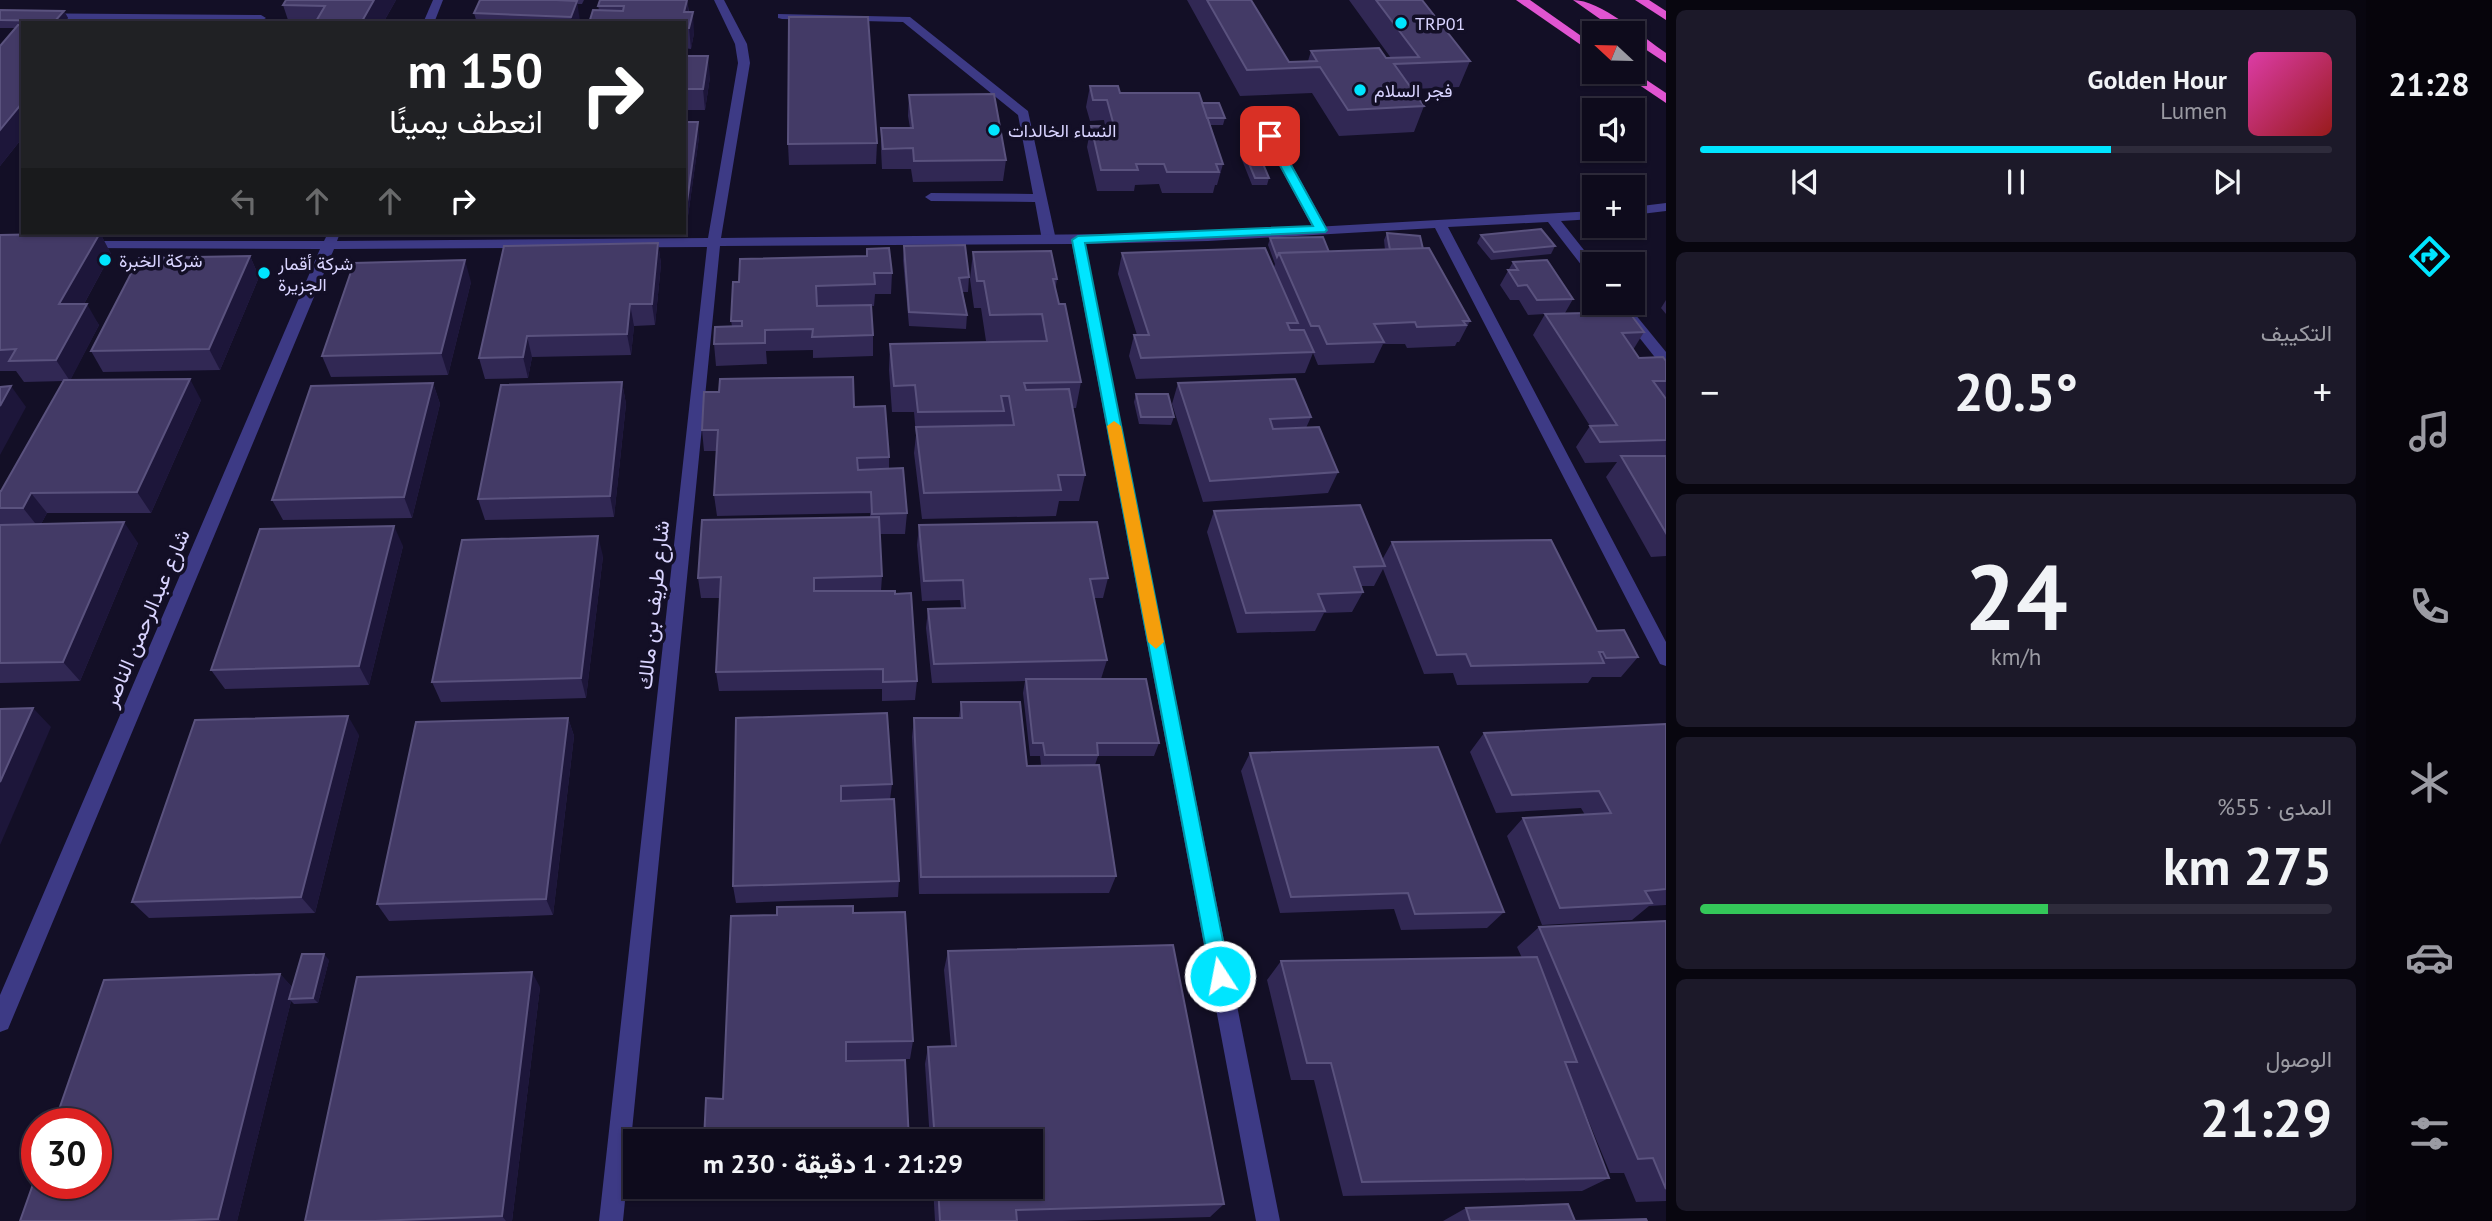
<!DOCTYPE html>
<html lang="ar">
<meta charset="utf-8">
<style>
body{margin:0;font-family:"PT Sans",Vazirmatn,sans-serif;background:#1c1929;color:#f1f3f6;direction:rtl;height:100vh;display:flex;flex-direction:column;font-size:26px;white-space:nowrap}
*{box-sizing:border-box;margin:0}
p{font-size:23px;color:#9b9ba3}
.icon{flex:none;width:38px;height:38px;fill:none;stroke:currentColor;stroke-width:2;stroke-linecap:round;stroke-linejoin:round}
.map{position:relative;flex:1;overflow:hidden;direction:ltr}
.panel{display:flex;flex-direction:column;gap:10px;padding:10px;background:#08060f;width:700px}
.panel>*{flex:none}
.top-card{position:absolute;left:21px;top:21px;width:665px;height:214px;border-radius:0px;box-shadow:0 2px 5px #0004,0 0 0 2px #2e2b3b;direction:rtl;background:#202124;color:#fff;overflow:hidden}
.needle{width:46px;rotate:292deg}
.controls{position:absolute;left:1582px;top:21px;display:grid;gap:14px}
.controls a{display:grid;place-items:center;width:63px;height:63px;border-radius:0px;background:#0e0b1c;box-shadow:0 2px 5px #0004,0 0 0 2px #2e2b3b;font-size:35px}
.speed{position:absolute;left:21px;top:1108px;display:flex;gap:14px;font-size:35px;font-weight:700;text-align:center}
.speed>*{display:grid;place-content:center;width:91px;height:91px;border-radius:50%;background:#0e0b1c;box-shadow:0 2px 5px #0004,0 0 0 2px #2e2b3b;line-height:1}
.speed .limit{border:10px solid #d22;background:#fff;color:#111}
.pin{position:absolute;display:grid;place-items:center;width:60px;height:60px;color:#fff;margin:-30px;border-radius:14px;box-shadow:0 4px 10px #0006}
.me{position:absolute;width:77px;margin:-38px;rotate:349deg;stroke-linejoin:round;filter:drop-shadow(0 0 5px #0008)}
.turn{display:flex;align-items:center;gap:24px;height:147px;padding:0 28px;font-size:32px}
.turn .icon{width:91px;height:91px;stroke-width:2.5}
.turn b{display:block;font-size:49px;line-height:60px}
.lanes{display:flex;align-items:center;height:66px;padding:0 28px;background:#0003;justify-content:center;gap:35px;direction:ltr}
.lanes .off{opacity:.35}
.big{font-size:52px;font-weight:800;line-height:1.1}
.panel .card{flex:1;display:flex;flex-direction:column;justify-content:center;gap:10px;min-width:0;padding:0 24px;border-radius:10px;background:#1c1929}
.panel .dial{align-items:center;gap:0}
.dial b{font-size:91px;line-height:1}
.song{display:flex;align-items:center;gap:21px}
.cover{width:84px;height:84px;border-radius:10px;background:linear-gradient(135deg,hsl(320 70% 55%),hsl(0 70% 35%))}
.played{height:7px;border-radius:4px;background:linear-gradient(90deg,#00e5ff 65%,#2e2b3b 65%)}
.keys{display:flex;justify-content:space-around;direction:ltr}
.heat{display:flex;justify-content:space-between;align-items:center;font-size:38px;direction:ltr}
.charge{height:10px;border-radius:5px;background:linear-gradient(90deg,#34c759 55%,#2e2b3b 0)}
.trip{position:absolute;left:623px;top:1129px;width:420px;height:70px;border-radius:0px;background:#0e0b1c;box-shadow:0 2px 5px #0004,0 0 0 2px #2e2b3b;font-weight:800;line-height:70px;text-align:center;direction:rtl}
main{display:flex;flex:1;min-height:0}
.menu{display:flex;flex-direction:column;width:126px;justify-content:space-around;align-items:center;background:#06040b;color:#9b9ba3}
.menu .icon{width:49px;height:49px}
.menu .current{color:#00e5ff}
.menu b{font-size:32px;color:#f1f3f6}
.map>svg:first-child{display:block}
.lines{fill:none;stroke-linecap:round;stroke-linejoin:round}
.service{fill:#3d3a85;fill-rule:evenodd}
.minor{fill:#3d3a85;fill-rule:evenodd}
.trunk{fill:#e055d1;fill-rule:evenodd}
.wall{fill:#312854}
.shaded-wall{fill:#1d163a}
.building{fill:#433a66;stroke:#5a527e;stroke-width:2}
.route{fill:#00e5ff;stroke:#0095a6;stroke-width:2}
.slow{fill:#f59e0b}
.poi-dot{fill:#00e5ff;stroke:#130f26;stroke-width:2.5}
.labels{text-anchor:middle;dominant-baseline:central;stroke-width:7;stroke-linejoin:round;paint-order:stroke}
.far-poi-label{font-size:18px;fill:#d9d4ff;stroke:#130f26;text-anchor:start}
.street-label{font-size:21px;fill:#d9d4ff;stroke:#130f26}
</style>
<main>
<nav class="menu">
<b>21:28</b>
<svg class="icon current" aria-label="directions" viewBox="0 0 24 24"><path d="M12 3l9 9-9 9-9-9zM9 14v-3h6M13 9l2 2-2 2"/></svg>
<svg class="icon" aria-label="music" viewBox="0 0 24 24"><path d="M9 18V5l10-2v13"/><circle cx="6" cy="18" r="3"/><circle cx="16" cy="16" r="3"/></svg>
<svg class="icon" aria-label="phone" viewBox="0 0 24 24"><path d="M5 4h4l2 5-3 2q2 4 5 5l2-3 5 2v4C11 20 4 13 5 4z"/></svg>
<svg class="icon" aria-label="climate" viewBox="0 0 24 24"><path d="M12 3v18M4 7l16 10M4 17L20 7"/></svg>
<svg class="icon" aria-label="car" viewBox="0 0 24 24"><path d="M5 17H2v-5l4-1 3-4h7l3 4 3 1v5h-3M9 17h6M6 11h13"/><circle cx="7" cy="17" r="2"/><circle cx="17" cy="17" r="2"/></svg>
<svg class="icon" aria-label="filters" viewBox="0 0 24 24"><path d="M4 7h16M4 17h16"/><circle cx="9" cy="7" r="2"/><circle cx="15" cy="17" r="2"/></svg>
</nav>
<section class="panel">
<div class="card">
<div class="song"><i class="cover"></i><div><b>Golden Hour</b><p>Lumen</p></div></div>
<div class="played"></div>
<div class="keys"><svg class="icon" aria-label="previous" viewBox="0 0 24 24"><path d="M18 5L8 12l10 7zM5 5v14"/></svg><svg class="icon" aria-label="pause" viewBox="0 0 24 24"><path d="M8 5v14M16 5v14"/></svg><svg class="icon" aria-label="next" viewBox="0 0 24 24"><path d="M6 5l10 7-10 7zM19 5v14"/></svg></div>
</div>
<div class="card"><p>التكييف</p>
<div class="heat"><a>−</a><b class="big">20.5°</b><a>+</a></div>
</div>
<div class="card dial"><b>24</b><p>km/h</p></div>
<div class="card"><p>المدى · 55%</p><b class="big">275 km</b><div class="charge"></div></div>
<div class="card"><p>الوصول</p><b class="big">21:29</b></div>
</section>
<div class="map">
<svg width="1666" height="1221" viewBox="0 0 1666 1221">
<rect width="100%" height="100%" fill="#130f26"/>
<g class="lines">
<g class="service">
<path d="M0,13L261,15L266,18L261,21L0,19Z"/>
<path d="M778,14L910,17L1028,111L1056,240L1054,243H1044L1042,240L1035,202L931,201L925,197L931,193L1033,194L1018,115L903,22L782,19L778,18Z"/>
<path d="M1257,109L1263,113L1328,230L1326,233H1316L1314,230L1251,113Z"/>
</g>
<g class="minor">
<path d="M433,0H443L434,23H423Z"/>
<path d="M714,0H724L747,44L750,63L721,238L1208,233L1594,211V219L1561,221L1595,264L1594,276L1589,275L1548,222L1448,227L1666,642V666L1660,664L1435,228L1208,241L1085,244L1280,1221H1256L1072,244L720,246L623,1221H599L707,247L334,249L8,1029L0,1032V995L320,249L83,248L76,244L78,241H324L328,233H340L337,241L708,238L738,63L735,44Z"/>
<path d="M1666,203V211L1633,215V207Z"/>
<path d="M1612,303H1626L1666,352V367L1661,365Z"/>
</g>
<g class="trunk">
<path d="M1516,0H1530L1594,45V54Z"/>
<path d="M1573,0C1600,0 1643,37 1666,53V63L1633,41V33H1620Z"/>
<path d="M1635,0H1649L1666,11V20Z"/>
<path d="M1633,71L1666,93V103L1620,72Z"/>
</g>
</g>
<g class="wall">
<path d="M396,0L383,23H289L283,5Z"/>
<path d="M480,0H584L582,4H577L579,23H477L474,13Z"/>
<path d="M687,0L689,12L694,33L691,49L684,48V23L599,10L598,6Z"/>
<path d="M1187,0H1251L1289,62L1308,61L1311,51L1391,58L1349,0H1422L1470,61L1459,87L1412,89L1424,106L1414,132L1339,136L1312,93L1240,96Z"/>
<path d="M0,10L64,11L68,18L64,23H23V137L0,166V46L15,28H0Z"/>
<path d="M684,56L710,77L705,110H685L684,113Z"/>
<path d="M1090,86L1120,93L1202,103L1225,118L1223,125H1210L1223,164L1217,185H1215L1213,193H1162L1159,184L1135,185L1134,191H1097L1087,147L1091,126H1105L1104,120L1090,121L1086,107Z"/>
<path d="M909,95L1006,160L1003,181L913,182L911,169H882L881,149V128H910L908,116Z"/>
<path d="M684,122L699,137L688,216H684Z"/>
<path d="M877,143L876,164L789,165L788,144Z"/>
<path d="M1242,147L1269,178L1267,185H1252L1240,155Z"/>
<path d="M100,233L111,254L84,304L99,325L70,380L201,400L151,513H47L41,524L138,543L80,681L0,683V491H1L64,381L24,382L16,371H0V235Z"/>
<path d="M1387,233L1423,249L1470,321L1459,342H1457L1455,346L1407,348L1405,344H1383L1374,363L1318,365L1313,353L1305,373L1136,379L1129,356L1134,335H1137L1118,274L1122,253L1274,267L1275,264L1268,245L1270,238L1329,252L1385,250L1384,240Z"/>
<path d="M1481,235L1555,246L1551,254L1491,260L1477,243Z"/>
<path d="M658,243L661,264L655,325L634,326L631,355L532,357L528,378L485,379L479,358Z"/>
<path d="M904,246L969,277L968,292H963L967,315L966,329L909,326L903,260Z"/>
<path d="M867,249L892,273L891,294H875L874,306H871L873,335V356L813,358V350L766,351L767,364L716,366L714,344L732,326L731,321L739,282L866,256Z"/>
<path d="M973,252L1057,279L1055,291L1081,382L1076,408H1073L1085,475L1079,501H1059L1056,516L922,519L914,453L916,435L914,412H892L889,370L890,344L1038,341H986L981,308H974L970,279Z"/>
<path d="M250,256L259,277L220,370L103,372L91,351Z"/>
<path d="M1513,262L1573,299L1565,313L1644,332L1633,350L1639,358L1666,361V556L1651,557L1606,477L1617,462L1585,463L1576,447L1590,426L1533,335L1545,314L1528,315L1519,300H1510L1500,285Z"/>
<path d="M471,282L448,375L331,377L322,356Z"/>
<path d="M1666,300V314L1661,308Z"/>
<path d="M622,382L626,404L614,517L485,520L478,499Z"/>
<path d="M433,383L440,404L412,518L283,520L272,500Z"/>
<path d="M1178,383L1311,417L1306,428L1338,472L1328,493L1203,502L1172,404Z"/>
<path d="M1136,394L1174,417L1171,425L1139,424L1134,402Z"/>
<path d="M854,407L889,457V469L907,513L905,534H880L882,576L881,591L895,594L917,681L915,700L882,701V689L719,691L716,672L720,598H701L698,578L870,517V513L717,516L714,495L717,451H704L702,430Z"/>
<path d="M1214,511L1382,560L1392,542L1597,631L1638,657L1621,677H1592L1588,683L1457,685L1453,673L1424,674L1383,569L1374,586H1361L1363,592L1352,612L1324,613L1315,631L1237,633L1207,532Z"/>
<path d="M919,525L1108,578L1103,598H1094L1107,660L1101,679L1159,743L1154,756H1098L1095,765L1116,876L1109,893L919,894L912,737L914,718H959L961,702L1027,766L1041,765L1040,756H1030L1023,693L1025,681L932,683L926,628L928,609L961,608L960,600L922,601L917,545Z"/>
<path d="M403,546L369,685L225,689L211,670Z"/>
<path d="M603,556L586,698L441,702L432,682Z"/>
<path d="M568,718L574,736L553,915L389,921L377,904Z"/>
<path d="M736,718L892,784L890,800L899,881L898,897L736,903L733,886Z"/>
<path d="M1666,724V905L1649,906L1632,920L1542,925L1507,836L1523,818L1585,815L1581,808L1496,813L1470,752L1484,733Z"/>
<path d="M359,735L315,913L149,918L132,902Z"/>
<path d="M1250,753L1504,912L1487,928L1401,930L1394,909L1280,913L1241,771Z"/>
<path d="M853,913L913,1041L910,1059L846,1060L723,1099Z"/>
<path d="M1666,921V1201L1636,1202L1624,1173H1610L1577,1093L1609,1178L1582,1191L1343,1196L1314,1080H1291L1267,980L1281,961L1522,958L1517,947L1539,927Z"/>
<path d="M948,951L1224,1204L1210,1217L1063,1221H935L933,1186H1031V1141H930L925,1064L928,1047L951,1046L944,970Z"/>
<path d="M329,960L318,1003L294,1004L291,1001L237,1221H20L280,974L292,987Z"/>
<path d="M540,987L512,1221H305Z"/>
<path d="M720,1186H911L909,1195L724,1198Z"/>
<path d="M1466,1208L1575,1221H1647H1443Z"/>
</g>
<g class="shaded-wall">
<path d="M374,0H396L383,23H361Z"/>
<path d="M687,0L689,19L684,12Z"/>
<path d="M577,1L580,21L579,23H572L571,17Z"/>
<path d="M64,11L68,18L64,23H56L55,21Z"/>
<path d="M693,12L694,33L691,49L689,28Z"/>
<path d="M708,56L710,77L705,110L703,89Z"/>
<path d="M23,102V137L0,166V130Z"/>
<path d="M698,122L699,137L688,216L687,202Z"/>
<path d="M100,233L111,254L72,326L59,304Z"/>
<path d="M658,243L661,264L655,325L652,304Z"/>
<path d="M250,256L259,277L220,370L209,349Z"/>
<path d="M465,260L471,282L448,375L441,353Z"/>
<path d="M87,304L99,325L70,381L56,360Z"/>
<path d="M630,304L634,326L631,355L627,334Z"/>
<path d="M527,336L532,357L528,378L523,357Z"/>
<path d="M190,379L201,400L151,513L137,492Z"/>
<path d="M622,382L626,404L614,517L610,496Z"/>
<path d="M433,383L440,404L412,518L404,497Z"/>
<path d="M11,386L26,407L0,455V406Z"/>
<path d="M31,493L47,513L39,528L23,508Z"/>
<path d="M124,522L138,543L80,681L63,662Z"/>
<path d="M394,526L403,546L369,685L359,666Z"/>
<path d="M598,536L603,556L586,698L581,678Z"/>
<path d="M33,708L51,727L0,845V782Z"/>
<path d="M348,716L359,735L315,913L301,897Z"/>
<path d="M568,718L574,736L553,915L546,899Z"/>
<path d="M324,954L329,960L318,1003L313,998Z"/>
<path d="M532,972L540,987L512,1221H506L502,1216Z"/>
<path d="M280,974L294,989L289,999L291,1001L237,1221H221L218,1219Z"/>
</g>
<g class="building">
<path d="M286,0H374L361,23H315L325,6L283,5Z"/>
<path d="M480,0H556L577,1L571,17L474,13Z"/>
<path d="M600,0H687L684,12H693L689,28H684V23H589L593,10L623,11L624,6H598Z"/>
<path d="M1207,0H1251L1289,62L1317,61L1311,51L1379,48L1386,58L1419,57L1376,0H1422L1470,61L1394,64L1424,106L1348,110L1320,67L1247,70Z"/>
<path d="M0,10L64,11L55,21L0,20Z"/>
<path d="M789,17H868L877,143L788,144Z"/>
<path d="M18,25H23V102L0,130V46Z"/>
<path d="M684,56H708L703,89H684Z"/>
<path d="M1090,86H1118L1120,93H1199L1223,164H1216L1219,172H1167L1164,164H1136L1138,170H1101L1091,126H1114L1107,100H1093Z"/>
<path d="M994,94L1006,160L914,161L913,148L883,149L881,128H913L909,95Z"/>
<path d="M1202,103H1219L1225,118H1207Z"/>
<path d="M684,122H698L687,202H684Z"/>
<path d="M1242,147H1256L1269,178H1255Z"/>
<path d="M1541,229L1555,246L1494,252L1481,235Z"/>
<path d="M100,233L59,304H87L56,360L9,361L16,349L0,350V235Z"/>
<path d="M1387,233L1420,236L1423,249L1390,250Z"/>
<path d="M1323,237L1329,252L1279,253L1277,257L1270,238Z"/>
<path d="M658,243L652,304H630L627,334L527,336L523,357L479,358L504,246Z"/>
<path d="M965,245L969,277L959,278L967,315L909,312L904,246Z"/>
<path d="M889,248L892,273H874L875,284L816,286L817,306L871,305L873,335L812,337L813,329L765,330V343L714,344L715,327L742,326V321H731L733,282H739L740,259L867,256V249Z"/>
<path d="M1265,248L1298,323H1287L1290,330H1304L1314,352L1141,358L1134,335H1149L1122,253Z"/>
<path d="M1429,248L1470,321H1463L1466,325L1417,327L1415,322L1374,324L1384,342L1327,344L1319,326H1311L1279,253Z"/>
<path d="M1051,251L1057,279H1053L1059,304H1065L1081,382L1024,383L1026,390L1069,389L1085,475H1058L1061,490L924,493L916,427L1014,425L1009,396H1001L1004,411L918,412L915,385L894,386L890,344L1047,341L1042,314L990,315L984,281H977L973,252Z"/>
<path d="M250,256L209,349L91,351L139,258Z"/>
<path d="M465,260L441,353L322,356L354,263Z"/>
<path d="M1547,260L1573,299L1537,300L1527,285L1518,286L1508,270H1518L1513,262Z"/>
<path d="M1629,312L1644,332L1622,333L1639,358L1663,357L1666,361V381H1653L1666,399V440L1600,442L1590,426L1617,425L1545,314Z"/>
<path d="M853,377L854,407L885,406L889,457L857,458L858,470L903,468L907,513L872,514L871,492L714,495L718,430H702L704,392H719L720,379Z"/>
<path d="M190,379L137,492L31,493L23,508H0V491H1L64,380Z"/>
<path d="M1295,379L1311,417L1270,419L1273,429L1319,427L1338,472L1210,481L1178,383Z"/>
<path d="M622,382L610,496L478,499L501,385Z"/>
<path d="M433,383L404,497L272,500L311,386Z"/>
<path d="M11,386L0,406V387Z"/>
<path d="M1136,394H1168L1174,417H1141Z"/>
<path d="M1621,456H1666V533Z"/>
<path d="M1360,505L1385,566L1354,567L1363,592L1318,594L1325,611L1246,613L1214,511Z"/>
<path d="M879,517L882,576L814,578V591H895V594L911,593L917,681L883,682V669L716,672L721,577L698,578L702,520Z"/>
<path d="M124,522L63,662L0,663V525Z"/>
<path d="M1097,522L1108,578L1090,579L1107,660L934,664L928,609L965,608L963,580L924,581L919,525Z"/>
<path d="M394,526L359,666L211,670L260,529Z"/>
<path d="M598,536L581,678L432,682L462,540Z"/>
<path d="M1551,540L1597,631L1624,630L1638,657L1606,658L1603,652H1599L1604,663L1471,666L1466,654L1437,655L1392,542Z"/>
<path d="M1026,679H1146L1159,743H1097L1098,755H1045L1043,743H1033Z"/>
<path d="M961,702H1020L1027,766L1099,765L1116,876L921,877L914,718H962Z"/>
<path d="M33,708L0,782V709Z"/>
<path d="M887,713L892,784L841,786V801L894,799L899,881L733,886L736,718Z"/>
<path d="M348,716L301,897L132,902L195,720Z"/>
<path d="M568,718L546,899L377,904L416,722Z"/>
<path d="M1666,724V889L1645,891L1652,903L1560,908L1523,818L1611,813L1599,791L1512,795L1484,733Z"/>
<path d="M1438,747L1504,912L1415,914L1408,893L1291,897L1250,753Z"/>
<path d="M853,906V913L905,912L913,1041L846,1042V1061L905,1060L909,1141H704L706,1098L723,1099L731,916L777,915V907Z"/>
<path d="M1666,921V1189L1653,1158L1638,1159L1539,927Z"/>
<path d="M1173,945L1224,1204L1016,1210L1017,1221H940L938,1186H1031V1141H935L928,1047L956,1046L948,951Z"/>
<path d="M302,954H324L313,998L289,999Z"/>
<path d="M1537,957L1577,1062H1565L1609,1178L1362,1182L1331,1063H1307L1281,961Z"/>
<path d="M532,972L502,1216L375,1221H305L357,977Z"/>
<path d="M280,974L218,1219L169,1221H20L37,1173V1183H96V1124H54L104,980Z"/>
<path d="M1568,1204L1575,1221L1646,1219L1647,1221H1470L1466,1208Z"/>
</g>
<path class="route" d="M1266,134L1275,136L1327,230L1325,232L1085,243L1230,976L1227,982L1220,985L1214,982L1211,976L1072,240L1078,236L1313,226L1264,136Z"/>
<path class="slow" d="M1114,421L1121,426L1164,642L1156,649L1148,642L1107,426Z"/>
<g class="poi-dot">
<circle cx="1401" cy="23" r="7"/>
<circle cx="1360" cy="90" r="7"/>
<circle cx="994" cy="130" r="7"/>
<circle cx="105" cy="260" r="7"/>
<circle cx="264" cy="273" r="7"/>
</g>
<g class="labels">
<g class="far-poi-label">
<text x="1415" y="23">TRP01</text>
<text x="1374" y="90">فجر السلام</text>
<text x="1008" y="130">النساء الخالدات</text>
<text x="119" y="260">شركة الخبرة</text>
<text x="278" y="263">شركة أقمار<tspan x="278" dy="21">الجزيرة</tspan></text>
</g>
<g class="street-label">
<text transform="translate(653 605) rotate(-84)">شارع طريف بن مالك</text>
<text transform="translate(146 618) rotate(-67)">شارع عبدالرحمن الناصر</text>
</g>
</g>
</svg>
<div class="controls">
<a><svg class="needle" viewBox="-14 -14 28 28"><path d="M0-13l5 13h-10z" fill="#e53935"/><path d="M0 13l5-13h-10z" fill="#9b9ba3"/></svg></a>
<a><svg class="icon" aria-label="sound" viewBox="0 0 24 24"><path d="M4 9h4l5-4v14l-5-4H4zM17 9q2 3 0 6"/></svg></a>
<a>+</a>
<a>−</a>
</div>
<div class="speed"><div class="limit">30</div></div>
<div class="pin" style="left:1270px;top:136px;background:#d93025"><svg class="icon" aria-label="arrive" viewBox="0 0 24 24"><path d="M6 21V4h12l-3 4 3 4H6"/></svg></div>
<svg class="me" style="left:1220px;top:976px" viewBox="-20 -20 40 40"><circle r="17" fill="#00e5ff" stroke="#fff" stroke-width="3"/><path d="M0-11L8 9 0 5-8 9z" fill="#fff"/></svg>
<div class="trip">21:29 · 1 دقيقة · 230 m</div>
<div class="top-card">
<div class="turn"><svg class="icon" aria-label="right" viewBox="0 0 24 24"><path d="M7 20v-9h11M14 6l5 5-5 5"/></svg><div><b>150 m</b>انعطف يمينًا</div></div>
<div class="lanes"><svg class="icon off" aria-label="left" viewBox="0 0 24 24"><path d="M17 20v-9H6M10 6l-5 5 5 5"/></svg><svg class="icon off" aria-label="ahead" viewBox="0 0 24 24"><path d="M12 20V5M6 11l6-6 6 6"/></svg><svg class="icon off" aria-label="ahead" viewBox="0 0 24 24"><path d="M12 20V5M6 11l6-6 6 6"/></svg><svg class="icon" aria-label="right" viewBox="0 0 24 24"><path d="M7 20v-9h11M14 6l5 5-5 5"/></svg></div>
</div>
</div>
</main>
